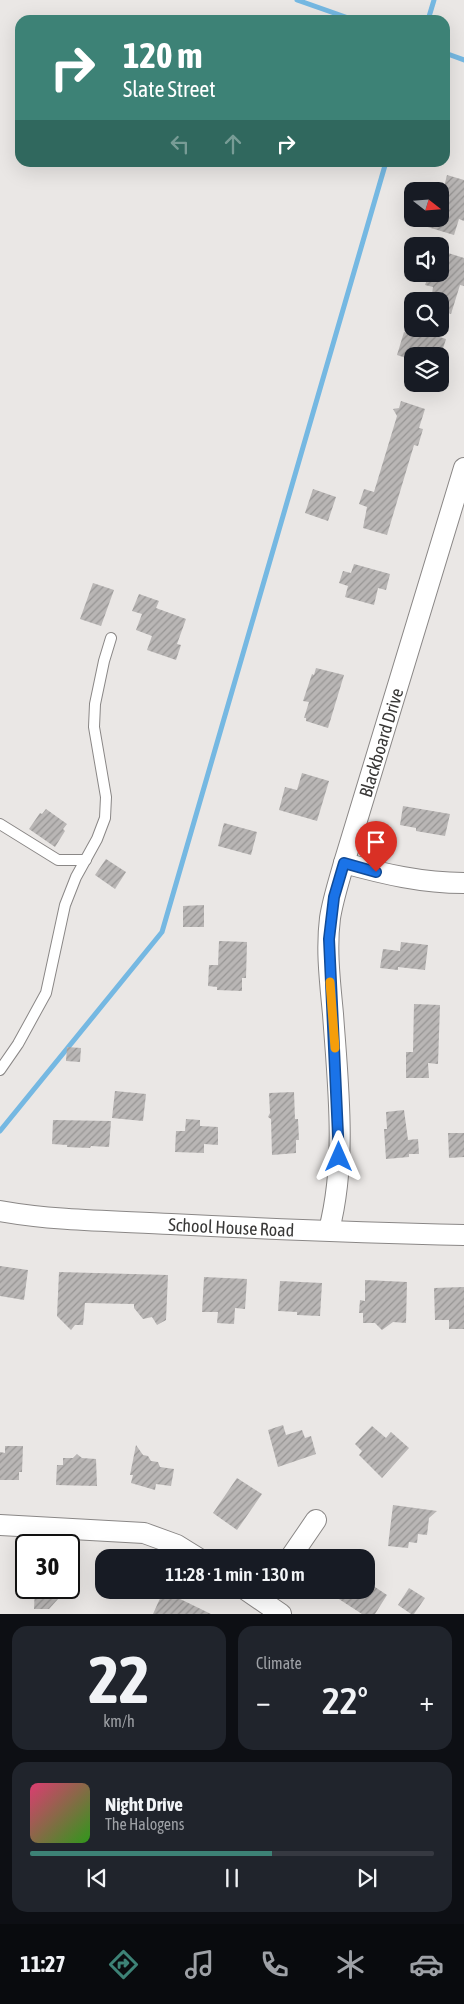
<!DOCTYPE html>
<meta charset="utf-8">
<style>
body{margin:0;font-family:"Asap Condensed",sans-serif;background:#20242c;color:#f1f3f6;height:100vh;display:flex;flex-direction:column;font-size:19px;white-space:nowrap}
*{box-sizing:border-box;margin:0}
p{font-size:16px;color:#9ea1a6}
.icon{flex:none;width:28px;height:28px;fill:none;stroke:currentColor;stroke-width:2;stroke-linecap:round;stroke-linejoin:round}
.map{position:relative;height:1614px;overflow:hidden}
.sheet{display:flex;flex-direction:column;gap:12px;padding:12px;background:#0d0f14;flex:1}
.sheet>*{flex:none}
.guide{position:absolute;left:15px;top:15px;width:435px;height:152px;border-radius:15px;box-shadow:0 5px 20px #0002;background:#3d8276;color:#fff;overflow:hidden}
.needle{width:32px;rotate:107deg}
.tools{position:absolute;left:404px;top:182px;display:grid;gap:10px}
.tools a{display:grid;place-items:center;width:45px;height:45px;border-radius:10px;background:#171b24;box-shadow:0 5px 20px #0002;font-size:25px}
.speed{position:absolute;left:15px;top:1534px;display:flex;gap:10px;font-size:25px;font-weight:700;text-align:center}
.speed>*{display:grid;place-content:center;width:65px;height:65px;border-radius:50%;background:#171b24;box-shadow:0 5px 20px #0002;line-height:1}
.speed .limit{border:2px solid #111;border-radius:8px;background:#fff;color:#111}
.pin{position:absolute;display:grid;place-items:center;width:42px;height:42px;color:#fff;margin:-51px -21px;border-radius:50% 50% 50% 0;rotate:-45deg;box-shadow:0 0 5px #0007}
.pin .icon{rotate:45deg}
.me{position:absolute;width:55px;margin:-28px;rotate:0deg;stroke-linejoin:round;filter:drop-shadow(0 0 4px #0008)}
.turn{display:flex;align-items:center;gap:18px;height:105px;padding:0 25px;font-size:22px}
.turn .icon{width:65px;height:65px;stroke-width:2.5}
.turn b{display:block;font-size:35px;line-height:42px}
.lanes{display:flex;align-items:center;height:48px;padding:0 25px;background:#0003;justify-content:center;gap:25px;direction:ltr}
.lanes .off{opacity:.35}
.big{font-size:38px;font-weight:600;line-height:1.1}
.sheet .tile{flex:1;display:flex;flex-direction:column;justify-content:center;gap:8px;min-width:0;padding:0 18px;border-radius:15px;background:#20242c}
.sheet .dial{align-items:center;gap:0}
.dial b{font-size:65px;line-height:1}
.song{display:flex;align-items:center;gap:15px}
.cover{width:60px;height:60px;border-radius:8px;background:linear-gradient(135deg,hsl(340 70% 55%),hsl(110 70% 35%))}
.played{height:5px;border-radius:2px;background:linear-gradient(90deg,#3d8276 60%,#363941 60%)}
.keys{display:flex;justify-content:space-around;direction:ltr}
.heat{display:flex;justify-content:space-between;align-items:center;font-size:28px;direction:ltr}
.sheet .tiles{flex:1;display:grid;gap:12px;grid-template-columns:1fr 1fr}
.tile:last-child{grid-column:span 2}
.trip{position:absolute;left:95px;top:1549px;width:280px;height:50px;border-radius:15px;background:#171b24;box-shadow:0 5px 20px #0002;font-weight:600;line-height:50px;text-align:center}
.dock{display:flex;height:80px;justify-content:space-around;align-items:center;background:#090b0e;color:#9ea1a6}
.dock .icon{width:35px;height:35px}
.dock .current{color:#3d8276}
.dock b{font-size:22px;color:#f1f3f6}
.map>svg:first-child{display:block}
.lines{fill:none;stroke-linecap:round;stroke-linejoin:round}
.stream{stroke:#75b8e2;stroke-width:5}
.building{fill:url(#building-hatch)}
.lane-casing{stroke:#8a8786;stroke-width:12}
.street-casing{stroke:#8a8786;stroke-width:22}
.lane{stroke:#fff;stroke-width:10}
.street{stroke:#fff;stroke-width:20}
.route-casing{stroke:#114b97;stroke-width:12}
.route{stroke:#1a73e8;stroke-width:9}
.slow{stroke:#f59e0b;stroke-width:9}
.labels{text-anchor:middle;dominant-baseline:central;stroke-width:4;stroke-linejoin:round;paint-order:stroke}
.street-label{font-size:18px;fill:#393837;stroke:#eae7e5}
</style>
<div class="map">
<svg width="464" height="1614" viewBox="0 0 464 1614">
<defs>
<pattern id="building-hatch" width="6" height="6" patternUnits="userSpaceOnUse" patternTransform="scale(1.25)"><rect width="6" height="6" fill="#b9b6b5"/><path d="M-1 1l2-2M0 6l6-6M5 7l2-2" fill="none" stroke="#979594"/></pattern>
</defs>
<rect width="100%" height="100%" fill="#eae7e5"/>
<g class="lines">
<g class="stream">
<path d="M297,0L354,20"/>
<path d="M428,20L434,0"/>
<path d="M445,53L464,60"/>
<path d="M0,1131L162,932L386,162"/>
</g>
</g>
<g class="building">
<path d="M447,175L464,180V221L459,219L454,235L411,222L412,219H440V188L444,187Z"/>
<path d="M445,252L464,258V286L460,285L451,314L440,311V301H431L433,287L425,285L429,274H440Z"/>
<path d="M404,332L412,334V332L426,335V333L446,339L440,358V356H412V360L397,355Z"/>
<path d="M401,401L425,409L419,428L423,429L418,446L414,445L387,535L363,528L367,507L359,504L364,489L374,492L397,416L393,409L399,408Z"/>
<path d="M313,489L336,497L328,521L305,513Z"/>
<path d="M354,564L390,574L386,590L378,588L374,605L345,597L348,586L339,583L343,571L351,573Z"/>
<path d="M93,583L114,590L101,626L80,619Z"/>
<path d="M139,594L159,601L156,608L186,619L177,644L181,645L176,660L147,650L152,636L136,630L142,614L132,611Z"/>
<path d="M316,668L344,675L328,728L306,721V718H304L309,702L303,701L312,674L314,675Z"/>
<path d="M302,773L329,781L317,821L279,810L285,787L297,790Z"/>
<path d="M403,806L450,814L445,836L416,831V828L400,825Z"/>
<path d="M46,809L67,824L63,829L65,831L55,847L29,829L40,813L42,814Z"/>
<path d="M224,823L257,832L251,855L218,846Z"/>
<path d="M106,859L126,872L115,889L95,875Z"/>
<path d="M204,905V927H183V906Z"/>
<path d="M219,941L247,942L246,978H242V991L217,990V987L208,986L209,965H218Z"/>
<path d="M401,942L428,945L425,970L398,967V970L380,968L383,949L400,951Z"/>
<path d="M414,1004L440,1005L438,1064L428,1063L429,1078H406V1052H413Z"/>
<path d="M67,1047L81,1048L80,1062L66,1061Z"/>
<path d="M115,1091L146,1094L143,1121L112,1118Z"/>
<path d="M294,1092L295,1119H298L299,1140H296V1153L272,1155L271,1119L268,1117L270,1113L269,1093Z"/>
<path d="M404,1110L408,1140L418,1139L419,1154H409V1157L386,1159L384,1129H387L386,1112Z"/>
<path d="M186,1119L200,1120V1126L218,1127V1145L204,1144V1153L175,1152L176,1131H185Z"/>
<path d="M53,1120L111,1121L109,1147L91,1146L90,1148L67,1147V1145L52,1144Z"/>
<path d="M448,1133H464V1157L449,1158Z"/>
<path d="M0,1266L28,1270L24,1300L0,1296Z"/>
<path d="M59,1272L168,1275L166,1320L157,1325L152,1317L143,1319L134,1308V1304L85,1303L83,1325H75L71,1330L57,1316Z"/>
<path d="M204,1277L247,1279L245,1309L235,1308L234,1324L217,1323L218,1312H202Z"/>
<path d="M365,1280L407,1282L406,1323L393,1322L382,1330L375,1323H363V1313H359L360,1300L365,1301Z"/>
<path d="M280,1281L322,1283L320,1316L297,1315V1312L278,1311Z"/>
<path d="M464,1287V1329H449V1320H435L434,1288Z"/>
<path d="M283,1425L286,1435L302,1430L305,1438L311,1436L316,1454L278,1467L268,1430Z"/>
<path d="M372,1426L386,1438L391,1432L409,1448L382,1478L359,1455L362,1451L355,1444Z"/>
<path d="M136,1445L143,1455L148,1456L151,1461L158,1462L160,1467L174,1469L171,1486L156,1484L155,1490L131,1483L133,1475H130Z"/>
<path d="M5,1446H23L22,1472H19V1480H0V1452L5,1453Z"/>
<path d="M77,1454L82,1458L96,1459L97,1486L56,1485L57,1465H63V1458H73Z"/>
<path d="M237,1478L262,1494L237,1530L213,1513Z"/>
<path d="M393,1505L437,1511L429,1518L427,1535L418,1534L417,1543L409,1542L408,1548L388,1546Z"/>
<path d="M366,1581L387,1595L375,1614H362L325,1590H366Z"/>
<path d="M35,1588H68L49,1609H34Z"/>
<path d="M409,1588L425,1598L414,1614H411L398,1605Z"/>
<path d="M162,1594L172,1599L174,1596L211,1614H153Z"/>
</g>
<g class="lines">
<defs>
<g id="lane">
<path d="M0,824L58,860H86"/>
<path d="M0,1070L18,1044L46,993L65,905L76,877L97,839L105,818L106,797L94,727L95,704L104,661L111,638"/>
</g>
<g id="street">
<path d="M344,863C384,874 422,883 464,883"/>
<path id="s1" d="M0,1211C56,1221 114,1221 171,1224C268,1229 366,1233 464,1235"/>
<path id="s2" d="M329,1230C347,1160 338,1085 333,1014C330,982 326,950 330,918C333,899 339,881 344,863L464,468"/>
<path d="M0,1525L144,1533L177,1545L198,1558"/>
<path d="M290,1558L316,1520"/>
<path d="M246,1590L281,1614"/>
</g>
</defs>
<use href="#lane" class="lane-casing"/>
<use href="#street" class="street-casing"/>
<use href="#lane" class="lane"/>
<use href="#street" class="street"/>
</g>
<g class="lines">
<defs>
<path id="route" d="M339,1157L329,939L334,897L344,863L376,872"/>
</defs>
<use href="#route" class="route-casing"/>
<use href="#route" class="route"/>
<path class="slow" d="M330,982L335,1048"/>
</g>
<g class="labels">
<g class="street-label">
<text stroke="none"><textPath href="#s2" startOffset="496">Blackboard Drive</textPath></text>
<text stroke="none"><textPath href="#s1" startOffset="232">School House Road</textPath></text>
</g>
</g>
</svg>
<div class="tools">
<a><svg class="needle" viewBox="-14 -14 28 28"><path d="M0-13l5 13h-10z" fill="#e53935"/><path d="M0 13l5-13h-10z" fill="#9ea1a6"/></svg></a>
<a><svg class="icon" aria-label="sound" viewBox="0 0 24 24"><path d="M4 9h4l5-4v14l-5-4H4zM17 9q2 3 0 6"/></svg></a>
<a><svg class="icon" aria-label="search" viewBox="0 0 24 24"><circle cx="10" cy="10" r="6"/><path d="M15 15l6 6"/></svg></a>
<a><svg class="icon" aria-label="layers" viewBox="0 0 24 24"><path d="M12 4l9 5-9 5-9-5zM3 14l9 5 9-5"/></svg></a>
</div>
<div class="speed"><div class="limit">30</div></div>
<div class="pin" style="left:376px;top:872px;background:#d93025"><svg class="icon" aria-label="arrive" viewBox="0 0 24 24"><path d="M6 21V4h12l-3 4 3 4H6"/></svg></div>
<svg class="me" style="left:339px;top:1157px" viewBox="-20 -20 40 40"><path d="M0-17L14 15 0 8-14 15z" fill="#1a73e8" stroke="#fff" stroke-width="4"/></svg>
<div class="trip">11:28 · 1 min · 130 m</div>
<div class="guide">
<div class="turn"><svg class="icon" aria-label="right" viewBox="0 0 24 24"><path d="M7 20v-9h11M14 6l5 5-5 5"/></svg><div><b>120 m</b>Slate Street</div></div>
<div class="lanes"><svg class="icon off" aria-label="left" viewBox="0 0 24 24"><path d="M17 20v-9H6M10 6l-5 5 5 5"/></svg><svg class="icon off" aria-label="ahead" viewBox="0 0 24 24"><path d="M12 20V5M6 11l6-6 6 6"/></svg><svg class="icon" aria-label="right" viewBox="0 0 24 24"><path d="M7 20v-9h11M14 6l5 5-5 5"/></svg></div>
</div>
</div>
<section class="sheet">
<div class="tiles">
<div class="tile dial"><b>22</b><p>km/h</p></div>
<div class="tile"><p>Climate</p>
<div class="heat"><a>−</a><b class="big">22°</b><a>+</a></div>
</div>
<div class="tile">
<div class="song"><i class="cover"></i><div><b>Night Drive</b><p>The Halogens</p></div></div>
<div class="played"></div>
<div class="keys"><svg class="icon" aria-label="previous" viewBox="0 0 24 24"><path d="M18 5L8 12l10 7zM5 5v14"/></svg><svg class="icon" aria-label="pause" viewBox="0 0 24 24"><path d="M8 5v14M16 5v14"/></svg><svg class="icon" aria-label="next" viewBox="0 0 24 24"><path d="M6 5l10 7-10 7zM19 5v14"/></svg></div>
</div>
</div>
</section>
<nav class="dock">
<b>11:27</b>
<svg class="icon current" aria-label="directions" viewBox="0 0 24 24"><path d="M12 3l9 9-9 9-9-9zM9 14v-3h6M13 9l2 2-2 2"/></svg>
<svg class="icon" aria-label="music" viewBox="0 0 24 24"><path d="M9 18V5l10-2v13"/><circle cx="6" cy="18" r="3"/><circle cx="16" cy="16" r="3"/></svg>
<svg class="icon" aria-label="phone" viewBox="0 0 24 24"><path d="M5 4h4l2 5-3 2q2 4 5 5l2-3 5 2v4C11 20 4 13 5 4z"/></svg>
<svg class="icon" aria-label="climate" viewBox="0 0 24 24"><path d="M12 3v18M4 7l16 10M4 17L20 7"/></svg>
<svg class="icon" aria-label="car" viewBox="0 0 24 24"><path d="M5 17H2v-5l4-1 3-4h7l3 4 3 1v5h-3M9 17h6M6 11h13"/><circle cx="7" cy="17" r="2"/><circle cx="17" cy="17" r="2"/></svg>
</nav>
